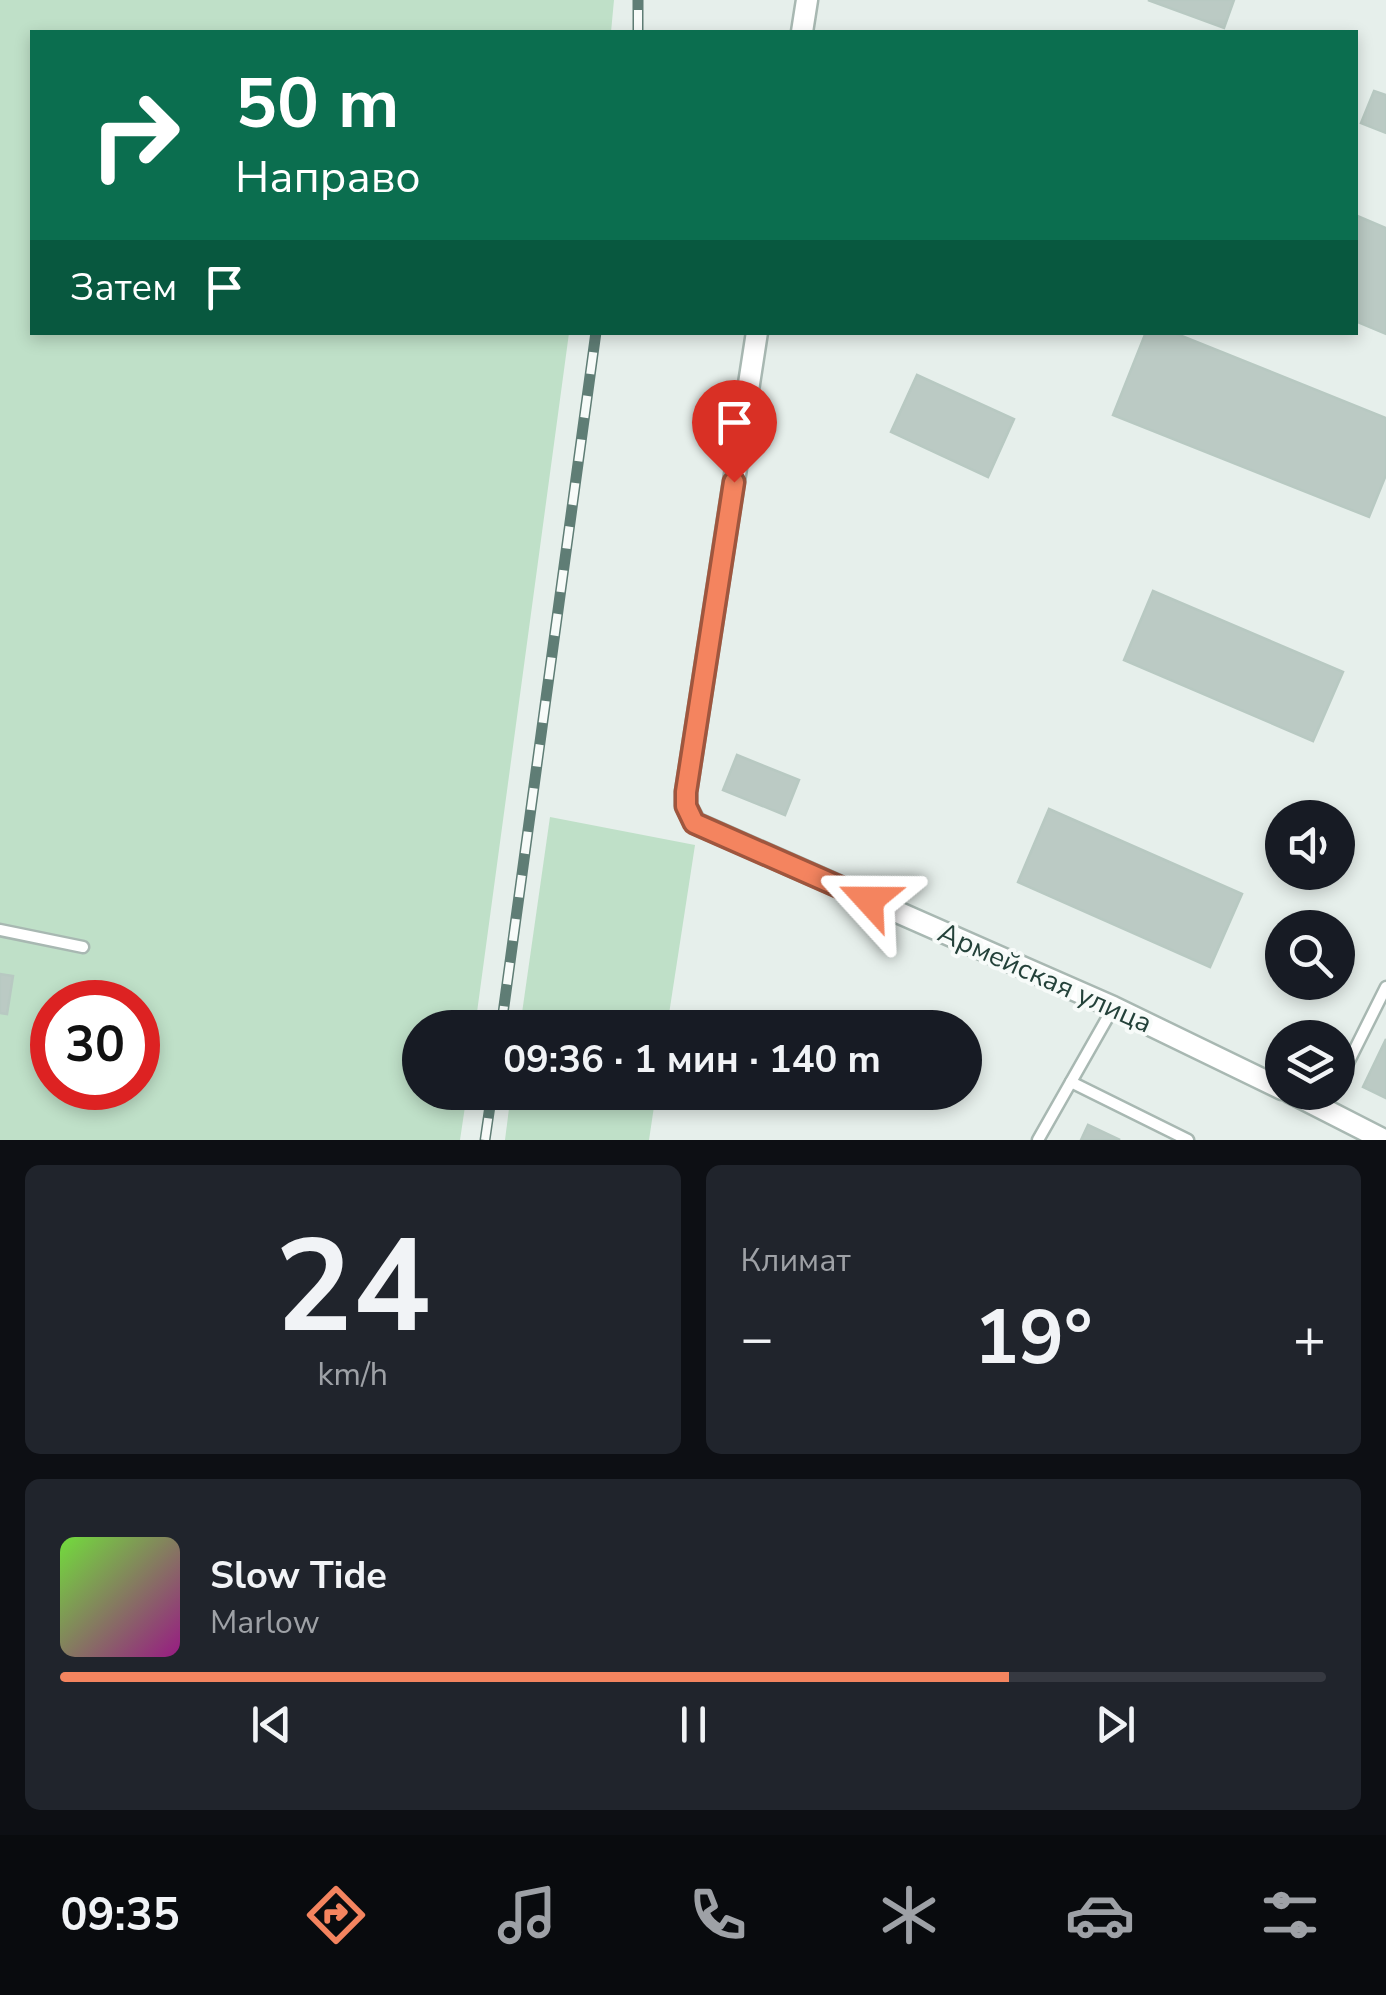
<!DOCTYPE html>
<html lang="ru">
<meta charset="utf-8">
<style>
body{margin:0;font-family:"Nunito Sans",sans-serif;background:#20242c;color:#f1f3f6;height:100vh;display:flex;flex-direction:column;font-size:38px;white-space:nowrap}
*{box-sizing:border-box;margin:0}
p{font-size:32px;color:#9ea1a6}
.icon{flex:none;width:55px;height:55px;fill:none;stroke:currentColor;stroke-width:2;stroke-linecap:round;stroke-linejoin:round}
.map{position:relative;height:1140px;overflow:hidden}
.sheet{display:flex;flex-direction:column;gap:25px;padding:25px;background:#0d0f14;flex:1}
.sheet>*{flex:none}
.guide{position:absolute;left:30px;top:30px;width:1328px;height:305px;border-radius:0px;box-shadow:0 5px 15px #0003;background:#0b6e4f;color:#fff;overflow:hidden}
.tools{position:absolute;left:1265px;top:800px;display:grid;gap:20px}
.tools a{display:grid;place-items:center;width:90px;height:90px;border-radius:50%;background:#171b24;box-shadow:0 5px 15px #0003;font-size:50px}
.speed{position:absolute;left:30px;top:980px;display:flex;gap:20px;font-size:50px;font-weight:700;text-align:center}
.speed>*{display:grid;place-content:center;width:130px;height:130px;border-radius:50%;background:#171b24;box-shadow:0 5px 15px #0003;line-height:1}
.speed .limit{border:15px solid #d22;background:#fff;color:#111}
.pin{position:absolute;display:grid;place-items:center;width:85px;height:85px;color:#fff;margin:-102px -42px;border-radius:50% 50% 50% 0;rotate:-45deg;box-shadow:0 0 10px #0007}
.pin .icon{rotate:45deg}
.me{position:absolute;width:110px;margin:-55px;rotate:294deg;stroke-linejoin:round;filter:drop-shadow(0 0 8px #0008)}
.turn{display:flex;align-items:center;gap:35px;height:210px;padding:0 40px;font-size:45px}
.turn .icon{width:130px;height:130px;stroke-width:2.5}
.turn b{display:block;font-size:70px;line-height:85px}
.then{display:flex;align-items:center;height:95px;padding:0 40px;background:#0003;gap:20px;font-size:38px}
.big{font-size:75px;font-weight:700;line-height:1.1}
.sheet .widget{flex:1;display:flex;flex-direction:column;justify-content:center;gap:15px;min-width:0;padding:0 35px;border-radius:15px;background:#20242c}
.sheet .dial{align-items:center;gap:0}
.dial b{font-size:130px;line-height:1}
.song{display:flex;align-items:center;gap:30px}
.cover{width:120px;height:120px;border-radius:15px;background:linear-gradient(135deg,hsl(100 70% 55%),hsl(310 70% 35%))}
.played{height:10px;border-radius:5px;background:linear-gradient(90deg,#f4845f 75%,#363941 75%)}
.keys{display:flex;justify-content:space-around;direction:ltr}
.heat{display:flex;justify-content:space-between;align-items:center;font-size:55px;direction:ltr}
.sheet .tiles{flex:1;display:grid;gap:25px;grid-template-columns:1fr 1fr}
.widget:last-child{grid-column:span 2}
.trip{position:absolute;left:402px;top:1010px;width:580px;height:100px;border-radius:50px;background:#171b24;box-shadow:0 5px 15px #0003;font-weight:700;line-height:100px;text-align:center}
.tabs{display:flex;height:160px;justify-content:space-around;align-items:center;background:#090b0e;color:#9ea1a6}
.tabs .icon{width:70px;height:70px}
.tabs .active{color:#f4845f}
.tabs b{font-size:45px;color:#f1f3f6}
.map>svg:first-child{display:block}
.green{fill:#bfe0c8;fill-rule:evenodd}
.building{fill:#bbcac4;stroke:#b8c9c2;stroke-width:2.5}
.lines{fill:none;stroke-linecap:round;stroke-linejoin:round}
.lane-casing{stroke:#a8b8b2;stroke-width:15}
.street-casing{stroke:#a8b8b2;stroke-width:25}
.lane{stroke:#fff;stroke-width:10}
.street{stroke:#fff;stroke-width:20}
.rail-casing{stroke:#5f7d75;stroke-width:11}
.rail{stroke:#f7fbf9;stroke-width:8;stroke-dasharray:22;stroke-linecap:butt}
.route-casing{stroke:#9f563e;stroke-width:25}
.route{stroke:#f4845f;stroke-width:18}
.labels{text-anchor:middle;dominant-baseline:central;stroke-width:8;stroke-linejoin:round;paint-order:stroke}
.street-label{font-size:28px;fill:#24423a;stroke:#f7fbf9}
</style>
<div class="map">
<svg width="1386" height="1140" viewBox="0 0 1386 1140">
<rect width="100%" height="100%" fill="#e6efeb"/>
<g class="green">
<path d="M0,0H614L611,32H32V332L569,333L475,1027L420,1028V1092L467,1093L460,1140H0ZM52,1002H138V1088H52Z"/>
<path d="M550,817L695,845L667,1027H520Z"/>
<path d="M511,1093H656L649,1140H505Z"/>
</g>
<g class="building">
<path d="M1148,0H1234L1224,28Z"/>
<path d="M1374,91L1386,95V133L1361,123Z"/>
<path d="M1355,215L1386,228V334L1355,321Z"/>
<path d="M1146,332H1172L1386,418V475L1369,517L1113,415Z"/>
<path d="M917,375L1014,419L988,477L891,432Z"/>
<path d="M1153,591L1343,672L1313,741L1124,660Z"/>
<path d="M737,755L799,780L785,815L723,790Z"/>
<path d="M1049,809L1242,894L1210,967L1018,882Z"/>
<path d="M0,974L13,976L7,1014L0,1013Z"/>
<path d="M1386,1039V1098L1363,1087Z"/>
<path d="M1088,1125L1120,1140H1081Z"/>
</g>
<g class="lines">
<defs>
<g id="lane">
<path d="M0,930L83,947"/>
<path d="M1071,1082L1188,1140"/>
<path d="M1338,1083L1386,987"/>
<path d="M1324,1109L1333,1092"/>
<path d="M1038,1140L1113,1008"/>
</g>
<g id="street">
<path d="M802,32L807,0"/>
<path d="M757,332L686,792V806L695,823L1113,1007L1282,1089"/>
<path d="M1290,1092L1384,1140"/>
</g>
</defs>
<use href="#lane" class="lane-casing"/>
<use href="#street" class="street-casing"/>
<use href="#lane" class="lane"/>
<use href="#street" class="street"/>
<defs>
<g id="rail">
<path d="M638,32V0"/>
<path d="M501,1028L596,332"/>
<path d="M485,1140L492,1092"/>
</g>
</defs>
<use href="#rail" class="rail-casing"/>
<use href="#rail" class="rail"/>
</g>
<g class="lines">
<defs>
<path id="route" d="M734,482L686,792V806L694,823L869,900"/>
</defs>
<use href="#route" class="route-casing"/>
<use href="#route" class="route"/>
</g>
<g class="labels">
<g class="street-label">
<text transform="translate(1045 978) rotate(24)">Армейская улица</text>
</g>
</g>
</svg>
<div class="tools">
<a><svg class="icon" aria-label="sound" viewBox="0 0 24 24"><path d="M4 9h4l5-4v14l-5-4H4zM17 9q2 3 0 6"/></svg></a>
<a><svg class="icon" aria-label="search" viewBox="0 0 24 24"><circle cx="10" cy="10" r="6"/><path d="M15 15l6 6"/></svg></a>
<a><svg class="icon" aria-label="layers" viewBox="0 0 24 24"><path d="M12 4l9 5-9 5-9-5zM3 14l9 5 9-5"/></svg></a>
</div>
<div class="speed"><div class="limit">30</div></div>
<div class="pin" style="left:734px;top:482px;background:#d93025"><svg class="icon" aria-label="arrive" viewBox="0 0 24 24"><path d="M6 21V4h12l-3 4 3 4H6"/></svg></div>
<svg class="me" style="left:869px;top:900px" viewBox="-20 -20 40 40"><path d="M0-17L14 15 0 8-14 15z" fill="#f4845f" stroke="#fff" stroke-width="4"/></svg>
<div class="trip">09:36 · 1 мин · 140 m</div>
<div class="guide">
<div class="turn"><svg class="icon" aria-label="right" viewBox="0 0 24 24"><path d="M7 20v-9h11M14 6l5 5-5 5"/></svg><div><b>50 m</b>Направо</div></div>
<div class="then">Затем<svg class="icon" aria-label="arrive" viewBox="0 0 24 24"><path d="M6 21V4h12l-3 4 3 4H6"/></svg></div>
</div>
</div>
<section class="sheet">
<div class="tiles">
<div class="widget dial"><b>24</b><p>km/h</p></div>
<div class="widget"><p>Климат</p>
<div class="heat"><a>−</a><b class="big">19°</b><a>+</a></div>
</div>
<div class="widget">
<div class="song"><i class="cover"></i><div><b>Slow Tide</b><p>Marlow</p></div></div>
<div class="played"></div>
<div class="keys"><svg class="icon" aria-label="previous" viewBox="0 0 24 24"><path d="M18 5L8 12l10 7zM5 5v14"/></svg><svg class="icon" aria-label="pause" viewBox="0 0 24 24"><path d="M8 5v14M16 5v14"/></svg><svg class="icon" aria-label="next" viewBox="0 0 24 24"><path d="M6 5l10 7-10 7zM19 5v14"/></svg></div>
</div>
</div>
</section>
<nav class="tabs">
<b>09:35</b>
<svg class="icon active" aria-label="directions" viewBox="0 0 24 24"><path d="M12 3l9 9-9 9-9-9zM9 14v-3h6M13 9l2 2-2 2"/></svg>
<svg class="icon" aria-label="music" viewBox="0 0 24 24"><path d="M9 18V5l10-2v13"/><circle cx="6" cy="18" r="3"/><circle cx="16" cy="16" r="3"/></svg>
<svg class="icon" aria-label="phone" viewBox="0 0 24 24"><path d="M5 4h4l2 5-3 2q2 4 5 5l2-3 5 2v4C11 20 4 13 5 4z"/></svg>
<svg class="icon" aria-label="climate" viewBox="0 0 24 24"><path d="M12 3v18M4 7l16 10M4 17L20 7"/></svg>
<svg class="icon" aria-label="car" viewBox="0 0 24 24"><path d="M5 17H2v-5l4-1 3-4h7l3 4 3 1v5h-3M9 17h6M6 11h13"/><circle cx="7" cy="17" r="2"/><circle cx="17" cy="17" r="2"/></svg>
<svg class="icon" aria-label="filters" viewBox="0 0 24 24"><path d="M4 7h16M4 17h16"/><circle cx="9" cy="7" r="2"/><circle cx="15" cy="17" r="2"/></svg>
</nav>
